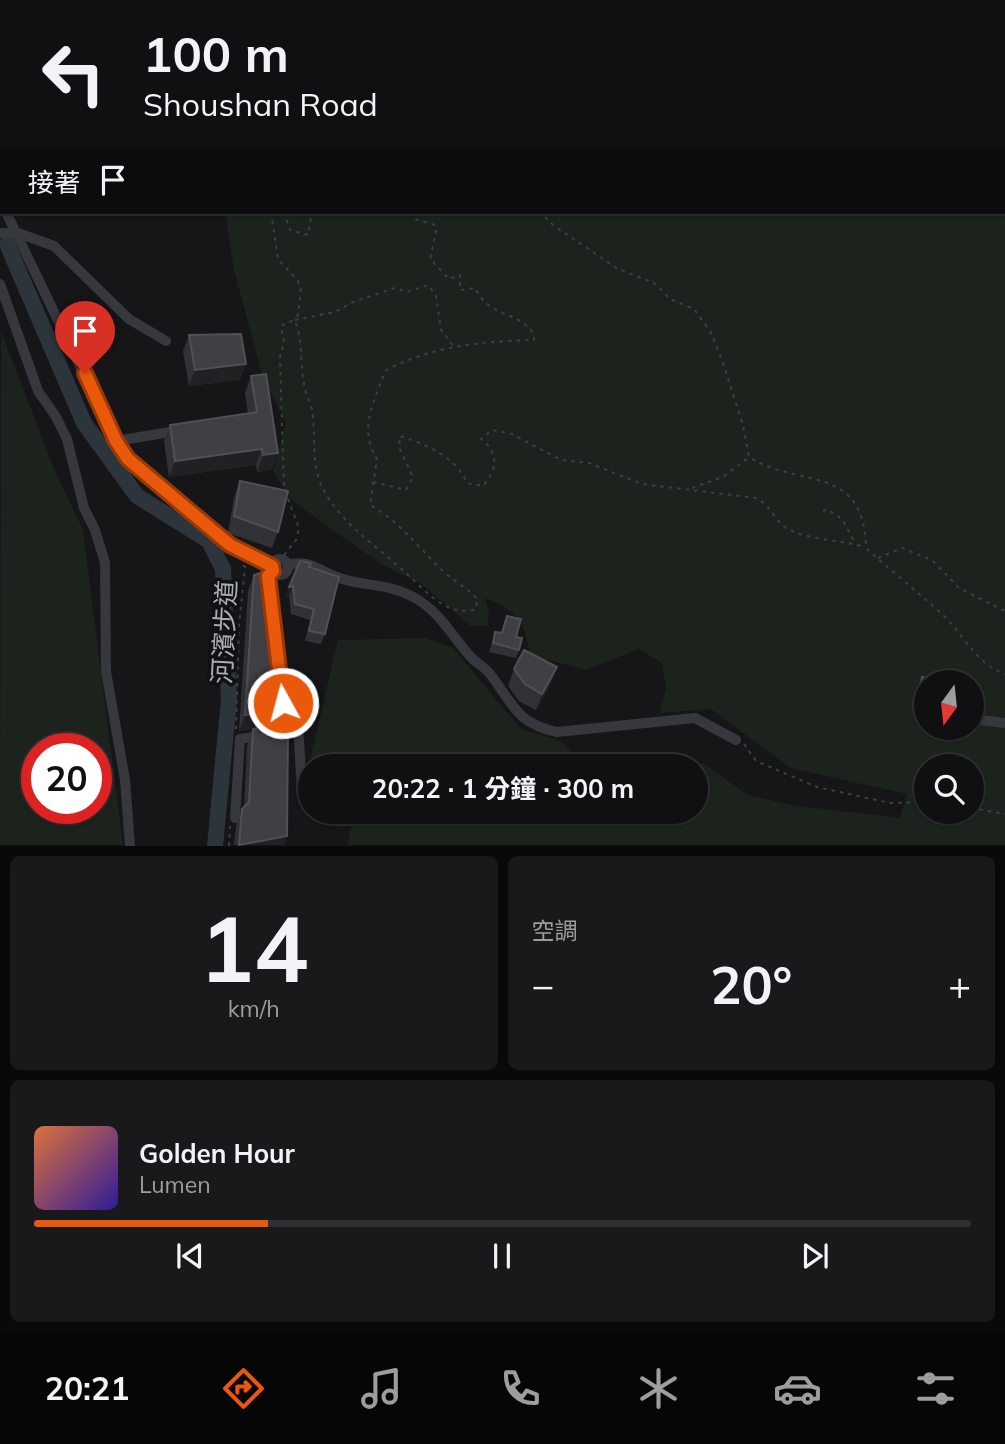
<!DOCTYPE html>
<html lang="zh-TW">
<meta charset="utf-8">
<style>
body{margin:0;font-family:Mulish,"Noto Sans TC",sans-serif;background:#19191b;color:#f1f3f6;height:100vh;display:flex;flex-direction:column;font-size:26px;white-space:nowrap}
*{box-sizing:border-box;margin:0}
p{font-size:23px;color:#9c9d9f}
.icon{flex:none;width:38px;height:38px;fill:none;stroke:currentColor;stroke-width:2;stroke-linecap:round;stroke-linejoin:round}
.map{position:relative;height:846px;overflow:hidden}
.sheet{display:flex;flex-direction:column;gap:10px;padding:10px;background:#09090a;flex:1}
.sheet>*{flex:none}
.guide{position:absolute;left:0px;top:0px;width:1006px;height:214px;box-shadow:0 2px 5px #0004,0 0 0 2px #303032;background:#101012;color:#f1f3f6;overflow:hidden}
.needle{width:46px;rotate:195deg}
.buttons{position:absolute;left:914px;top:670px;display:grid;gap:14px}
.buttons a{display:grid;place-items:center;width:70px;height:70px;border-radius:50%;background:#101012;box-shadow:0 2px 5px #0004,0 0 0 2px #303032;font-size:35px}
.speed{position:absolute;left:21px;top:733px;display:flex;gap:14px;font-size:35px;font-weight:700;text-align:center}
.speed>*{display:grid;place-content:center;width:91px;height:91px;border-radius:50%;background:#101012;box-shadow:0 2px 5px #0004,0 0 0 2px #303032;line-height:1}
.speed .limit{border:10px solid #d22;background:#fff;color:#111}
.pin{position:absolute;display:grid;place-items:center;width:60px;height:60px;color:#fff;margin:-72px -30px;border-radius:50% 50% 50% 0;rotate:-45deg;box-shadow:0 0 7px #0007}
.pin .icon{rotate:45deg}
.me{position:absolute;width:77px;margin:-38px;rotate:353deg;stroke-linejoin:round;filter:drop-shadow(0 0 5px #0008)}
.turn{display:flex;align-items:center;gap:24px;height:147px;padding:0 28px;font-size:32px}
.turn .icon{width:91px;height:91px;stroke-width:2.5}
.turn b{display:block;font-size:49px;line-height:60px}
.then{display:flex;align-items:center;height:66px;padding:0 28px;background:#0003;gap:14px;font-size:26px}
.big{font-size:52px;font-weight:700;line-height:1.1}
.sheet .tile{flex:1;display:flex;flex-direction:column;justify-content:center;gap:10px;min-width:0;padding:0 24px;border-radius:10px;background:#19191b}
.sheet .dial{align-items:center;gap:0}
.dial b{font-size:91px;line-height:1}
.song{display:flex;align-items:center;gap:21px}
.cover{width:84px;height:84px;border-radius:10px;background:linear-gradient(135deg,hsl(20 70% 55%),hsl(250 70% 35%))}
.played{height:7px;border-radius:4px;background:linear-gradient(90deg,#ea580c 25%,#303032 25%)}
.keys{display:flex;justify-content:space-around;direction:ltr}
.heat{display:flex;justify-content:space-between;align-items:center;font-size:38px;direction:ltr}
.sheet .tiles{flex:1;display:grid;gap:10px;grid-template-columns:1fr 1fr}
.tile:last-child{grid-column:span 2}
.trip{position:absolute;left:298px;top:754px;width:410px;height:70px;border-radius:35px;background:#101012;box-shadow:0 2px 5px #0004,0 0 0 2px #303032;font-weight:700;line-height:70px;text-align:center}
.tabs{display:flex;height:112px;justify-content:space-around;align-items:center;background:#060607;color:#9c9d9f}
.tabs .icon{width:49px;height:49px}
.tabs .selected{color:#ea580c}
.tabs b{font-size:32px;color:#f1f3f6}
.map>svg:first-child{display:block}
.green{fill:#1c231d;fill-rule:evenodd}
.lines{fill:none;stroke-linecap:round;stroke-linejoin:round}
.river{stroke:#2c353c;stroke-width:16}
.path{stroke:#3d3f44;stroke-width:2;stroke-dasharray:3.5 5;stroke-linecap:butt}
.minor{stroke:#37383d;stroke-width:10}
.major{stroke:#53555c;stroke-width:12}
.rail{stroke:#4a4c52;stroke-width:2.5;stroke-dasharray:9 7;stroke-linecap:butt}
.wall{fill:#323236}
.shaded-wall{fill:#212124}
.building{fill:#3f3f44;stroke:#4f5156;stroke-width:2}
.route-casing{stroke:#983908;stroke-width:18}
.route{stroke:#ea580c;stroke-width:12}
.labels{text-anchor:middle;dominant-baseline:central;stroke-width:7;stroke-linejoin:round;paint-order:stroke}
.street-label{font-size:26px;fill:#a8adb8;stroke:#111113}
</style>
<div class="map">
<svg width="1005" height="846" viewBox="0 0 1005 846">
<rect width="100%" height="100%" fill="#161618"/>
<g class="green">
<path d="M1005,157V845H348L353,812H695V766H685L703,763L748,795L790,805L900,818L907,794L790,768L711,709L660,713L666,688L662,663L639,649L585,670L530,655C525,621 518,611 485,598L489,613L487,626H471L420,583L383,565L334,531L291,499L273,471L286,423L263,377L234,270L225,212H1004ZM926,682H971V728H926ZM926,766H971V812H926Z"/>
<path d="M1,331L54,469L83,530L123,845H0ZM37,749H96V808H37Z"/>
<path d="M425,638L453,648L521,729L561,741L586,766H310V783L305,781L338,640Z"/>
</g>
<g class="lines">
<g class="river">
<path d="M921,0L924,2"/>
<path d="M1004,66H1005"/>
<path d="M7,244L84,423L137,496L209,541L223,569L229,699L215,846"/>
</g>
<g class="path">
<path d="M271,212L278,259L298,281L301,291L298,315L294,319"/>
<path d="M284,212L290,230L308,235L312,212"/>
<path d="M529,212L544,216L553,225L618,269L654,283L670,299L694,309L710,331L722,360L743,425L749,457C799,489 864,462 866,548C891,571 918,592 943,615C964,635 976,664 1005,674"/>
<path d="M295,320L335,312L353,302L395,288L407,292L428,285L436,296L441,330L454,347"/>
<path d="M373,482L406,490L413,477L399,447L400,436C427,445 455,456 467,483L483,486C497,470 500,453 481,439L492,430L512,434L561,460L589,463L642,484L756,498C771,505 775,522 788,529C805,539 845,541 865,547"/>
<path d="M692,488L723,477L748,458"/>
<path d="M823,511L827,509L842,519L855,543"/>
<path d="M284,555L296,540L299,528L284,488L280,357L284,342L281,326L294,320C304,338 299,367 305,388C306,395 310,402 312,409C315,428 313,448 316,467C323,513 377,545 408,575C427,592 448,618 476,609L477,599C466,587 454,581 443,571C418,548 401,522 370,505L377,459C358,428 374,403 385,371C430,346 484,341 534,340V335C520,310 491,320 475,288L460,290V275L449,279L430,259L436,232L435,225L415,219L411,212"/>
<path d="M878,558L902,548L932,560L959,588L1005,611"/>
<path d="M236,729L239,625L245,567L240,562"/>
<path d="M744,744L756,761L817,787L890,803L926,802"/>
<path d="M971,808L1005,814"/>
<path d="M229,846L230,826"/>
</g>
<g class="minor">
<path d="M683,0L689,2"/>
<path d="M956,0L958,2"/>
<path d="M872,2H880"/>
<path d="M912,2L913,0"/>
<path d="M1004,38H1005"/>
<path d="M0,202L2,204"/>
<path d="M6,212L116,441L128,459L230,545L272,566"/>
<path d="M0,233H18L54,246L129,319L166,341"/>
<path d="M0,284L38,391L56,417L67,439L84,508L95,530L105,563L106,671L125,780L130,846"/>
<path d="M116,441L182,430"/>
<circle cx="280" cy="567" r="8"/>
<path d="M287,565C309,559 318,570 337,577C362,587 387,582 415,598C440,612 452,636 470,656C476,663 485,667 490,674C513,703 515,723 557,732L695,718L736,740"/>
<path d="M273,571L268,576L286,731L281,732"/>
<path d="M280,675L295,674L302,791"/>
<path d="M971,713L981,720L1005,723"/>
<path d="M235,818L240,739L265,735"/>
</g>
<g class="major">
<path d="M81,2L84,0"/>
<path d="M115,2L118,0"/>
<path d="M0,42L2,41"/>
<path d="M0,62L2,61"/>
</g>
<g class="rail">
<path d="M431,0L440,2"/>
<path d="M460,0L469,2"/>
<path d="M170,2L177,0"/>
<path d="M202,2L211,0"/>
<path d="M0,62H2"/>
<path d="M1004,153H1005"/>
</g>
</g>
<g class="wall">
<path d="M2,65V189L0,187V67Z"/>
<path d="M189,335L240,380L189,386L183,351Z"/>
<path d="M251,376L278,453L272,469L257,472L256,465L169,477L164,441L170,425L248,414L245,393Z"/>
<path d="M240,481L278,532L272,548L228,533L234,497Z"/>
<path d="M300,561L309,567L325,634L321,644L305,641L310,620L291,614L289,596L286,597Z"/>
<path d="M254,575L277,725L239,731L248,591Z"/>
<path d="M507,616L516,637L519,650L516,658L489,652L495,632L501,633Z"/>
<path d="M514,669L551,684L536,710L519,701L508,686Z"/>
<path d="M922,677L926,682V699L917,697Z"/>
<path d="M253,729L284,845H234L236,826L242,809L244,807L247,746Z"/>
</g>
<g class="shaded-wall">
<path d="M40,0H69L66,2H37Z"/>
<path d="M2,13V25L0,29V14Z"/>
<path d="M246,364L240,380L189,386L195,370Z"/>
<path d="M262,449L256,465L169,477L175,461Z"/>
<path d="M278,453L272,469L257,472L263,455Z"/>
<path d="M293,586L289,596L286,597L289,587Z"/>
<path d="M557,667L551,684L536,710L542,694Z"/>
<path d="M283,708L277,725L239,731L245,715Z"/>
<path d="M287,836L284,845H238H239Z"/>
</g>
<g class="building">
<path d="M0,0H40L37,2H2V13L0,14Z"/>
<path d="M2,65V112L0,114V67Z"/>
<path d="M0,117L2,119V155L0,153Z"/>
<path d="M241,334L246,364L195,370L189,335Z"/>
<path d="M266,374L278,453L263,455L262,449L175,461L170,425L257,412L251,376Z"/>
<path d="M240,481L288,491L278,532L234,516Z"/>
<path d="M300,561L311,563L309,567L339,577L325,634L309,631L314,609L295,604L293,586L289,587Z"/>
<path d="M266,571L283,708L245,715L254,575Z"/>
<path d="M507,616L521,619L516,637L522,638L519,650L493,643L495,632L502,633Z"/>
<path d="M524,650L557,667L542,694L525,684L514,669Z"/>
<path d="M922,677L934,680L933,682H926V690L920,688Z"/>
<path d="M288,723L287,836L239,845L242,809L249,802L253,729Z"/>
</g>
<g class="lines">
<defs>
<path id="route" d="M85,373L116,441L128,459L230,545L272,566L273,571L268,576L283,703"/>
</defs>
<use href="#route" class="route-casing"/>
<use href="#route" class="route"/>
</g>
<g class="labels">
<g class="street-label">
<text transform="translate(224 632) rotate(-87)">河濱步道</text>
</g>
</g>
</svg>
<div class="buttons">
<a><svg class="needle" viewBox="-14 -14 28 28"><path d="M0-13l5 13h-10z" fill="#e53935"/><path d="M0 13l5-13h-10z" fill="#9c9d9f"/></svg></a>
<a><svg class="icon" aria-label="search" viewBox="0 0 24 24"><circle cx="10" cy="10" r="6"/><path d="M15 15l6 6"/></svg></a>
</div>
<div class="speed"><div class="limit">20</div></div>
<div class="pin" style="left:85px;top:373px;background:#d93025"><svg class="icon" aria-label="arrive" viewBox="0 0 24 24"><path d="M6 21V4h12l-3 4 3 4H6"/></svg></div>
<svg class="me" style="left:283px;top:703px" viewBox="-20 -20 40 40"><circle r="17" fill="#ea580c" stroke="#fff" stroke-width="3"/><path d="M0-11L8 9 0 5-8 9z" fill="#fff"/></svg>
<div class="trip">20:22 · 1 分鐘 · 300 m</div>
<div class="guide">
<div class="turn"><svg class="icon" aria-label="left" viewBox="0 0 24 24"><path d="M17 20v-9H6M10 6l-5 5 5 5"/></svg><div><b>100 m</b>Shoushan Road</div></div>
<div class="then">接著<svg class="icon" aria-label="arrive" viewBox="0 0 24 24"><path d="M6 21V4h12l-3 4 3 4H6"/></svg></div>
</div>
</div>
<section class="sheet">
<div class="tiles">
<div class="tile dial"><b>14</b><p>km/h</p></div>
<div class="tile"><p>空調</p>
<div class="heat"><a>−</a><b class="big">20°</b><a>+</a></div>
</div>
<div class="tile">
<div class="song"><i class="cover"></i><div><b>Golden Hour</b><p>Lumen</p></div></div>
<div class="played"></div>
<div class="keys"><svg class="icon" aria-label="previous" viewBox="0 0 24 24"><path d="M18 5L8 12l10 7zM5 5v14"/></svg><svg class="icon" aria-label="pause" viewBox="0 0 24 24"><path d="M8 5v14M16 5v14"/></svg><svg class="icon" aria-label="next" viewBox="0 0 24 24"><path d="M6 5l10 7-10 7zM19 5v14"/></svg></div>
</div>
</div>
</section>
<nav class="tabs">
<b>20:21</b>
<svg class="icon selected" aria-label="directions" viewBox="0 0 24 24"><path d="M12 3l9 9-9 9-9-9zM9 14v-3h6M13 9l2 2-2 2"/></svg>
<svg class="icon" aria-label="music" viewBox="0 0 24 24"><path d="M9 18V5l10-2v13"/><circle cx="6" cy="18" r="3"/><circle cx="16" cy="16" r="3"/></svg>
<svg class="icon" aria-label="phone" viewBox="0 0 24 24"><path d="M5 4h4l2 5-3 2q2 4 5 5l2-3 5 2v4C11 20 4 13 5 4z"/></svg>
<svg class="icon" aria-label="climate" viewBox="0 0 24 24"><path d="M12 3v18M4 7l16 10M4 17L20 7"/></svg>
<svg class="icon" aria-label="car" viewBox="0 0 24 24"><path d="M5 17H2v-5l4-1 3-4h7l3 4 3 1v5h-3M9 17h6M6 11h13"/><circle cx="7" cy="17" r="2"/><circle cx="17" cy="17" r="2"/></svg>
<svg class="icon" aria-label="filters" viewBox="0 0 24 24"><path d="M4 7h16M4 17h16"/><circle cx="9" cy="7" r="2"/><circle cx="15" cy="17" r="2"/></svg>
</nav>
